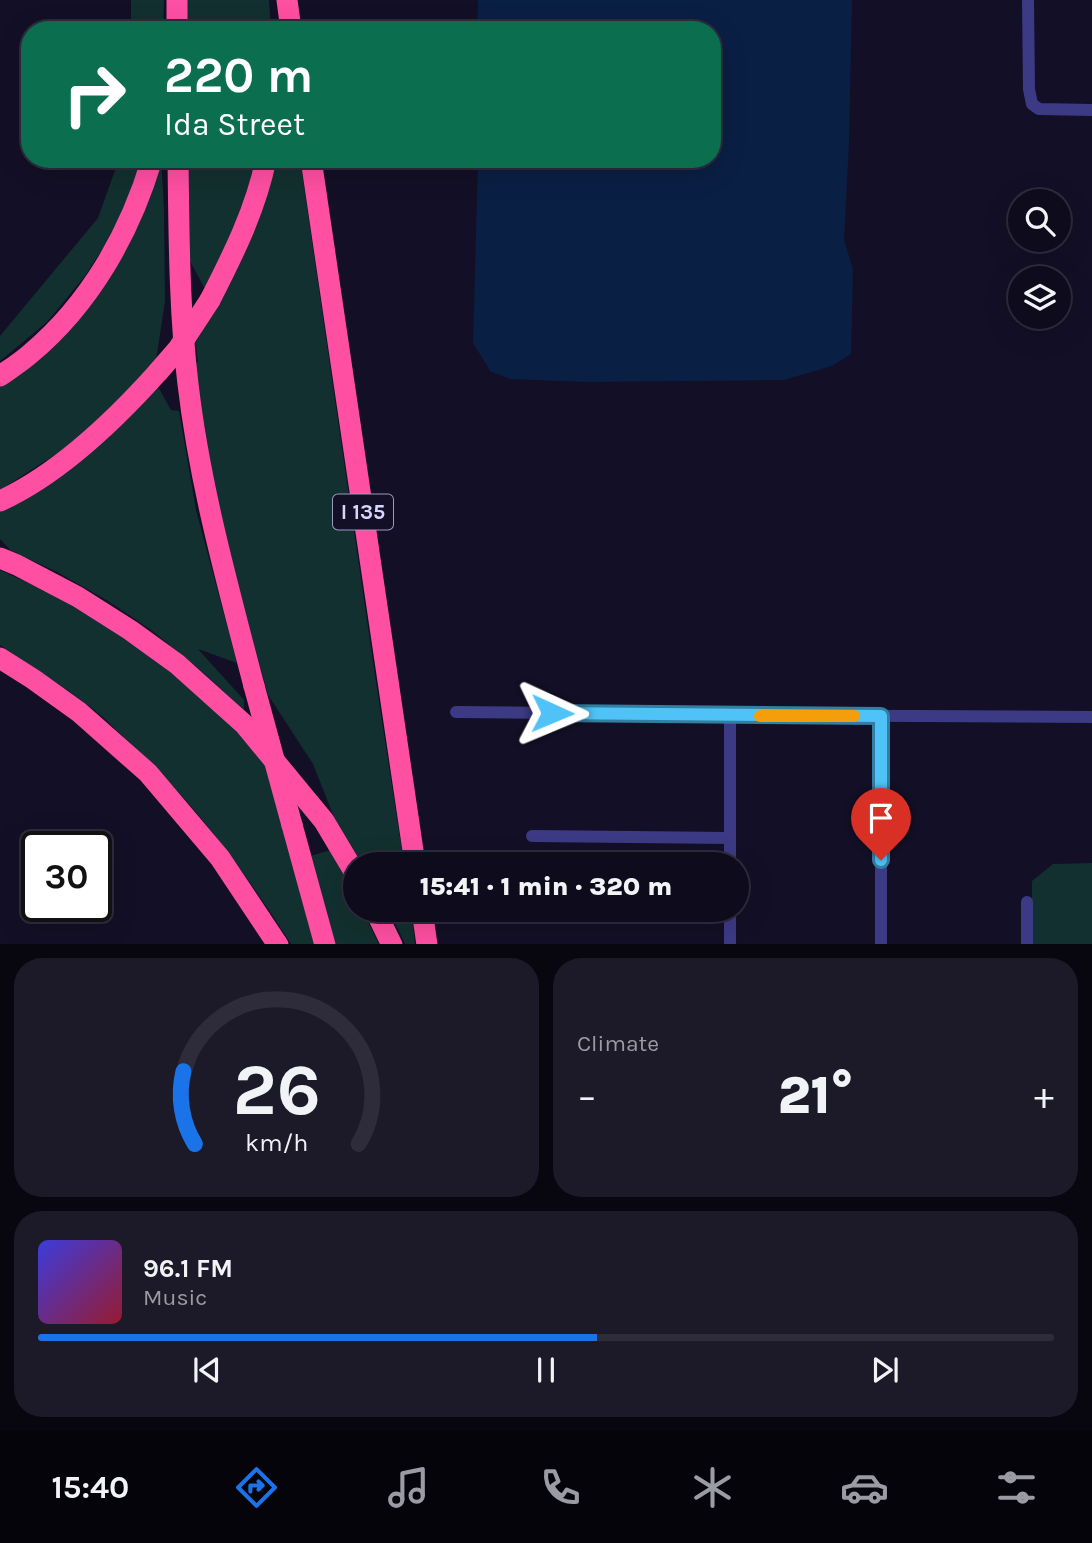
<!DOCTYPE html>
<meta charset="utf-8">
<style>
body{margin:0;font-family:Karla,sans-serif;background:#1c1929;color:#f1f3f6;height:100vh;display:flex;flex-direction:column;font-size:26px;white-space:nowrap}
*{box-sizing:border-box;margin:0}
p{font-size:23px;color:#9b9ba3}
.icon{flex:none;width:38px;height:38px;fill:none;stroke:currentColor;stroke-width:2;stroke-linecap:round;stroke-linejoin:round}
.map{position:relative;height:944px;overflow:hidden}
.panel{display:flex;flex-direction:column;gap:14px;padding:14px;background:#08060f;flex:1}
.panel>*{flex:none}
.top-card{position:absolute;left:21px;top:21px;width:700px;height:147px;border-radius:28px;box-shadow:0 7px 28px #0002,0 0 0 2px #2e2b3b;background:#0b6e4f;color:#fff;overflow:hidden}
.controls{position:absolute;left:1008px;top:189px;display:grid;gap:14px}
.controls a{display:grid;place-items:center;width:63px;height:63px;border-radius:50%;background:#0e0b1c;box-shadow:0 7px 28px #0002,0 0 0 2px #2e2b3b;font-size:35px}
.speed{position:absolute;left:21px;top:831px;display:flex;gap:14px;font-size:35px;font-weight:700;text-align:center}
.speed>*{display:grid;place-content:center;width:91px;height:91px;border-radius:50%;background:#0e0b1c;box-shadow:0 7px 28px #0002,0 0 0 2px #2e2b3b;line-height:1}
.speed .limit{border:4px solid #111;border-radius:10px;background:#fff;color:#111}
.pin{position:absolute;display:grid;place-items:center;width:60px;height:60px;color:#fff;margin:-72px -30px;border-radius:50% 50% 50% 0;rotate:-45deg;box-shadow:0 0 7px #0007}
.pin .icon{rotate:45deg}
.me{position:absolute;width:77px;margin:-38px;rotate:91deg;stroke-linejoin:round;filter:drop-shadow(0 0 5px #0008)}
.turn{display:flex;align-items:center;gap:24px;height:147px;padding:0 28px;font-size:32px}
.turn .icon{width:91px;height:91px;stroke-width:2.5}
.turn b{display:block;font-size:49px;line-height:60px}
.big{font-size:52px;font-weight:800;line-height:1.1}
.panel .tile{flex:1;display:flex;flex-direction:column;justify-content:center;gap:10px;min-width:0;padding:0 24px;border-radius:28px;background:#1c1929}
.panel .dial{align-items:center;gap:0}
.dial svg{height:182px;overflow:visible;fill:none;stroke:#2e2b3b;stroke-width:7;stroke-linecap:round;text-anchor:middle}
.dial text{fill:#f1f3f6;stroke:none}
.song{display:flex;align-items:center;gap:21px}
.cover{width:84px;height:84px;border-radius:10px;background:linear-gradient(135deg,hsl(240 70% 55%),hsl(350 70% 35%))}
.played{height:7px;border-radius:4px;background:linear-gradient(90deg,#1a73e8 55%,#2e2b3b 55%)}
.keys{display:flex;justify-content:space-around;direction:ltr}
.heat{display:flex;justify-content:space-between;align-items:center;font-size:38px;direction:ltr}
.panel .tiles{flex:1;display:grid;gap:14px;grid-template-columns:1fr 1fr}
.tile:last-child{grid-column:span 2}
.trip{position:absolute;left:343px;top:852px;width:406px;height:70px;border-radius:35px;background:#0e0b1c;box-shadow:0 7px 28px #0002,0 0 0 2px #2e2b3b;font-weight:800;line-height:70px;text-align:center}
.tab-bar{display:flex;height:112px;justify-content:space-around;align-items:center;background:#06040b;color:#9b9ba3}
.tab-bar .icon{width:49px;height:49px}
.tab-bar .on{color:#1a73e8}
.tab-bar b{font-size:32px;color:#f1f3f6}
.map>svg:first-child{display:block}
.green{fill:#12302f}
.water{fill:#0a1f44}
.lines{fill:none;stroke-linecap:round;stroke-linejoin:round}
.street{stroke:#3d3a85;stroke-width:12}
.highway{stroke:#ff4fa3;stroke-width:21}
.highway-bridge{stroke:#ff4fa3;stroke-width:21}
.route-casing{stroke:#337fa1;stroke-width:18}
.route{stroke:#4fc3f7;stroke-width:12}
.slow{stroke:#f59e0b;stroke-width:12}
.labels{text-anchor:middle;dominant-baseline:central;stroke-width:7;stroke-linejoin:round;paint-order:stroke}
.shield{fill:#130f26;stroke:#9e99be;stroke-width:2}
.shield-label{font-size:21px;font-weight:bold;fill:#d9d4ff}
</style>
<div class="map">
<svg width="1092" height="945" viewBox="0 0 1092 945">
<rect width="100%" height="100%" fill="#130f26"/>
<g class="green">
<path d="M131,0H164L163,30H131Z"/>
<path d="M184,0H269L271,30H184Z"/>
<path d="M119,159H142L118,225L85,276L47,322L0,361V336L98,218Z"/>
<path d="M161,159L164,208L165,301L156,361L127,394L67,447L0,490V381L39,352Z"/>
<path d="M187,159H255C245,206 229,248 205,289L190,261Z"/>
<path d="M272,159H300L376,682L404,864H362L334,817L313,764L268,695L220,521L194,363L198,362L196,342L236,267Z"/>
<path d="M157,385L171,410L179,411L196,510L237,663L198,649L244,700V710L205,674L150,629L108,601L59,573L10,550L0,539V510Z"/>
<path d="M0,570L60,597L131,641L193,690L264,757L314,944H291C243,869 197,806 132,745C120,734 109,722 97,712C66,688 33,667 0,645Z"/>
<path d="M331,850L355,897V910H362L379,944H332L310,856Z"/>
<path d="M1092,863V944L1032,945V881L1053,864Z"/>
<path d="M389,910H411L415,944H405Z"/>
</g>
<path class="water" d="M478,0H852L849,143L844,240L853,269L851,354L832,366L784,380L587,382L511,379L491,372L473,343L478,159H712V30H477Z"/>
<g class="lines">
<g class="street">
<path d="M1028,0L1029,89L1032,104L1039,109L1092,110"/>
<path d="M456,712L730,715L1092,717"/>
<path d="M730,715V864"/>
<path d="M881,716V945"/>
<path d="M532,836L730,838"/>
<path d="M730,910V945"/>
<path d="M1027,945V902"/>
</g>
<g class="highway">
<path d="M177,0V30"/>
<path d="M287,0L291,30"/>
<path d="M178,159C179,234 179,309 188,384C200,487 228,586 254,686"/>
<path d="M311,159L415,864"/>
<path d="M210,300C233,255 256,209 266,159"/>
<path d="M0,376C10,369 21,362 30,354C90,304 130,233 152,159"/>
<path d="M0,501C59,474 115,420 158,372"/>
<path d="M0,558L17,565L78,597L130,630L177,664L245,725L324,821L355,873"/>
<path d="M0,658L33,679L79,712L148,773L220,858L278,945"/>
<path d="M292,825L325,945"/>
<path d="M375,910L392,945"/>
<path d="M422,910L427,945"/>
</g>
<g class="highway-bridge">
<path d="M158,372L178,349L210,300"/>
<path d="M254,686L292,825"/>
</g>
</g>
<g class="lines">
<defs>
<path id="route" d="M552,713L881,716V860"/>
</defs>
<use href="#route" class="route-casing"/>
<use href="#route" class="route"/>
<path class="slow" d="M760,716H854"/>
</g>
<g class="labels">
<rect class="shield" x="333" y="494.5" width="60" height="35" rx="5"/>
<g class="shield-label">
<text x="363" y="512">I 135</text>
</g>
</g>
</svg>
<div class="controls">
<a><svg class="icon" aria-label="search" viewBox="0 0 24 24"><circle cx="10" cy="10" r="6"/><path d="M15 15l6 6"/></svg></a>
<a><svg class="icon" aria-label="layers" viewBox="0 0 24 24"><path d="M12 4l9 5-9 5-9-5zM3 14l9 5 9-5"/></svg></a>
</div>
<div class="speed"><div class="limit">30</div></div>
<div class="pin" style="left:881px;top:860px;background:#d93025"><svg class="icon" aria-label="arrive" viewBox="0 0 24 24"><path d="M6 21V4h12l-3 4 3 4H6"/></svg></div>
<svg class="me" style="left:552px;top:713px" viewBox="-20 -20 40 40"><path d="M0-17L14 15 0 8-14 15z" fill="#4fc3f7" stroke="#fff" stroke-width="4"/></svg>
<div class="trip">15:41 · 1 min · 320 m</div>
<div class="top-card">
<div class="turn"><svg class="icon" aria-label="right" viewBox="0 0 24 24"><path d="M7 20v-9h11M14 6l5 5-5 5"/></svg><div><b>220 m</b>Ida Street</div></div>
</div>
</div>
<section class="panel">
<div class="tiles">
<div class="tile dial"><svg viewBox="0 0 100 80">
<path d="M14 69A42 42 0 1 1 86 69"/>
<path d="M14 69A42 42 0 0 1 9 37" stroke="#1a73e8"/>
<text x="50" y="56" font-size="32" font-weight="700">26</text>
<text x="50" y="72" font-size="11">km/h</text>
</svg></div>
<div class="tile"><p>Climate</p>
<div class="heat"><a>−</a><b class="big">21°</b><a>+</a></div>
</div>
<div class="tile">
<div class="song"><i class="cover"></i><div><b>96.1 FM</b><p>Music</p></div></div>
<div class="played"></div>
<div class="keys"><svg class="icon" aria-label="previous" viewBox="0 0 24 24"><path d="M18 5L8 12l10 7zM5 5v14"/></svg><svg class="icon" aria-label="pause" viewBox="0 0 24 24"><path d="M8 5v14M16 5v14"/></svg><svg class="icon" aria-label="next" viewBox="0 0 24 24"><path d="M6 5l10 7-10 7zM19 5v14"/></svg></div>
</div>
</div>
</section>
<nav class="tab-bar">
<b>15:40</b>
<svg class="icon on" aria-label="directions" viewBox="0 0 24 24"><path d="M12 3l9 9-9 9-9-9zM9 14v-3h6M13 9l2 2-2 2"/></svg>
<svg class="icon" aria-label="music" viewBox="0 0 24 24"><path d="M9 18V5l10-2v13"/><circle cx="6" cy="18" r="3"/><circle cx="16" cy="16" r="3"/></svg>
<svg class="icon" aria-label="phone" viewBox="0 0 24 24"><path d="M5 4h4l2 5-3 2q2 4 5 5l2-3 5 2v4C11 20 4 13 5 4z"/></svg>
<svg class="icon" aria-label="climate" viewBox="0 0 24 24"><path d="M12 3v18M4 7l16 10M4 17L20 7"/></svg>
<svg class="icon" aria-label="car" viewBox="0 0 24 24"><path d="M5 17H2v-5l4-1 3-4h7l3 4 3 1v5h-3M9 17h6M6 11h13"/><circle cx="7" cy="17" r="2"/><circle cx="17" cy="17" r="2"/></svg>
<svg class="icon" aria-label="filters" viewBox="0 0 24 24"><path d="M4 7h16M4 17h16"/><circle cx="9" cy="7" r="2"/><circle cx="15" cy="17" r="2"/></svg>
</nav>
